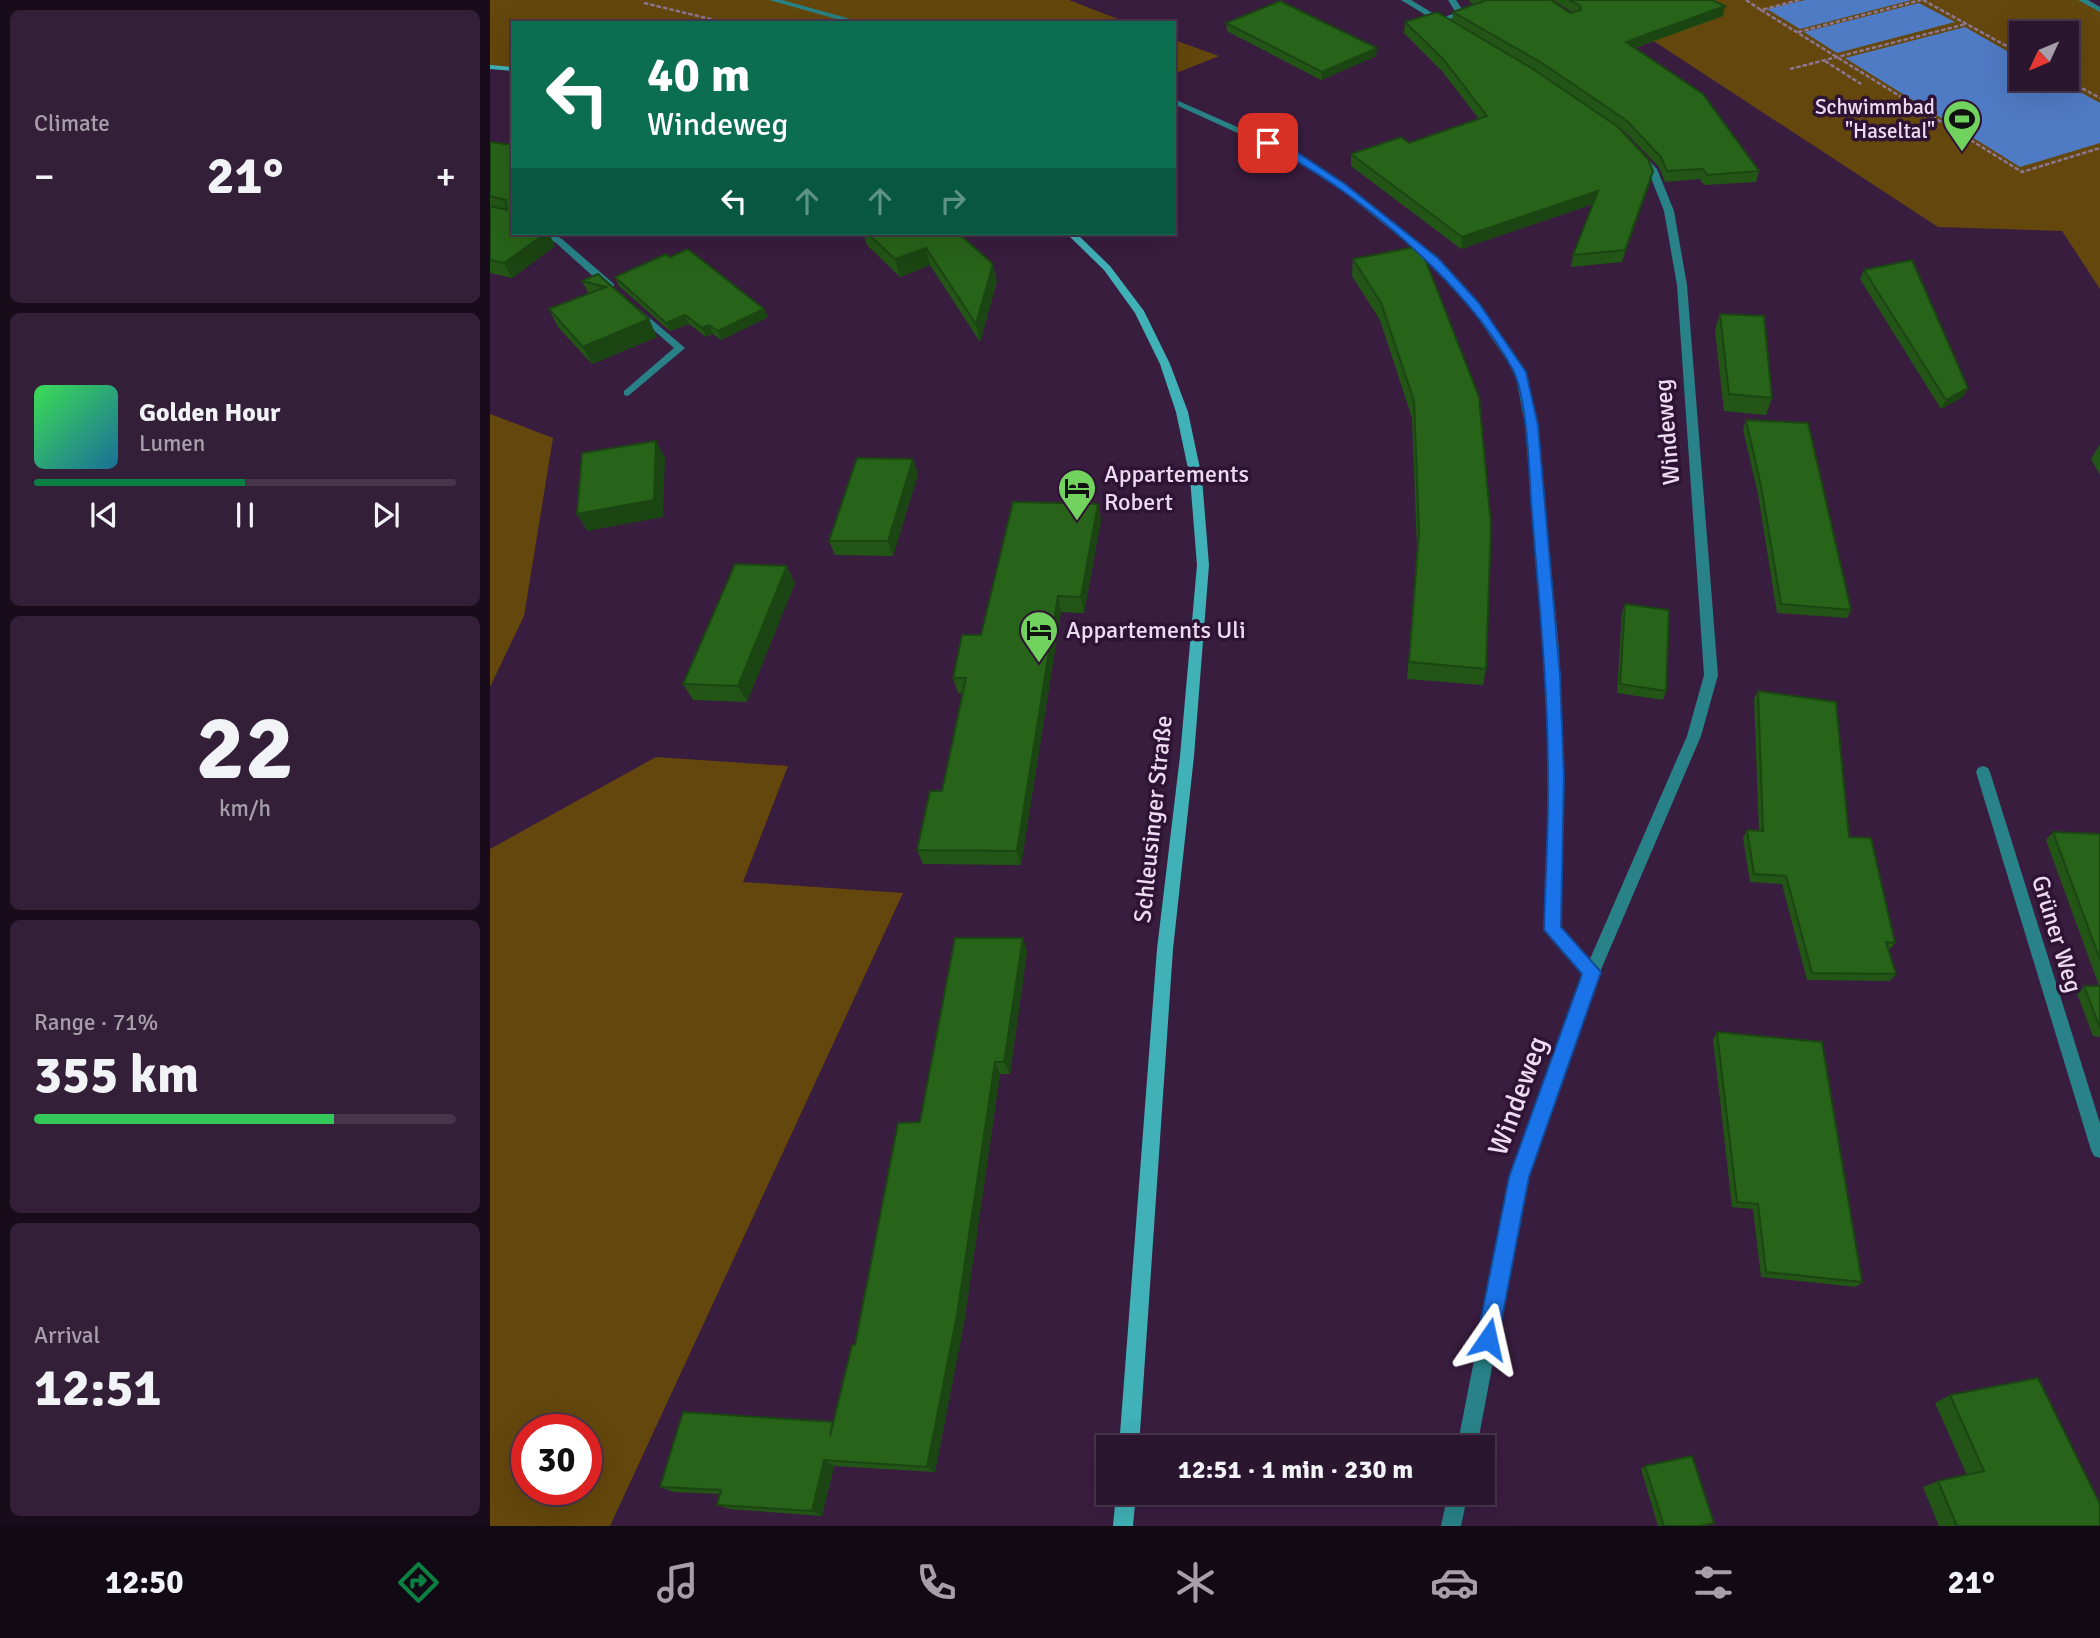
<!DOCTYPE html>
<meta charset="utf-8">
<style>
body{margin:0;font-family:Signika,sans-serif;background:#331f37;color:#f1f3f6;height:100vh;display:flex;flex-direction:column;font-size:26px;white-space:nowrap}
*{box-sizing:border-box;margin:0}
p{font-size:23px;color:#a69faa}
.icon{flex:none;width:38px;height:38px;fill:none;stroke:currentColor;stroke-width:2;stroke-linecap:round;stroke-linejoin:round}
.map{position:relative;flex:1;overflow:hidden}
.side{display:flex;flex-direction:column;gap:10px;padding:10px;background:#180c1a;width:490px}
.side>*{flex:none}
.banner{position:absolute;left:21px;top:21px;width:665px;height:214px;border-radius:0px;box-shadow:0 7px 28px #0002,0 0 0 2px #47354b;background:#0b6e4f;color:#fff;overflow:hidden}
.needle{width:46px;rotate:226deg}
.controls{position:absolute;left:1519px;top:21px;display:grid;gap:14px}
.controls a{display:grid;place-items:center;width:70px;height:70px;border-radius:0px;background:#2b162f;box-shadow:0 7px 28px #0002,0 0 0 2px #47354b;font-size:35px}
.speed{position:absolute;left:21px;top:1414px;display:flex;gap:14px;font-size:35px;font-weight:700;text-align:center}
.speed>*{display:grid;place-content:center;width:91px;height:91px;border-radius:50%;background:#2b162f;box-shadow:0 7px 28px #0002,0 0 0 2px #47354b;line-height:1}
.speed .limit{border:10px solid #d22;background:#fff;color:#111}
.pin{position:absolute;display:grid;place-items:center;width:60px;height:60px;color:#fff;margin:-30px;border-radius:14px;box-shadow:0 4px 10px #0006}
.me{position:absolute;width:77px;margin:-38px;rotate:11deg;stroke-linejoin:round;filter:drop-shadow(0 0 5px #0008)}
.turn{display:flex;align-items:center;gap:24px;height:147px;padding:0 21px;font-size:32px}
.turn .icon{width:91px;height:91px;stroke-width:2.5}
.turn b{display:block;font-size:49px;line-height:60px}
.lanes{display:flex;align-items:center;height:66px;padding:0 21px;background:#0003;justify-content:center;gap:35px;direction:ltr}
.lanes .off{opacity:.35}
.big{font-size:52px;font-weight:800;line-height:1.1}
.side .card{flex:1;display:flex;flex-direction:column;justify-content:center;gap:10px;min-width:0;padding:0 24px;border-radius:10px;background:#331f37}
.side .dial{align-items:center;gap:0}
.dial b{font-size:91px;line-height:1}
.song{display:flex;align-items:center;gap:21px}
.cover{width:84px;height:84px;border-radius:10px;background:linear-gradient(135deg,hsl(130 70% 55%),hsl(200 70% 35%))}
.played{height:7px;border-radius:4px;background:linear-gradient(90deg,#0b8043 50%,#47354b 50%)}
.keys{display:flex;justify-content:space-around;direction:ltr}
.heat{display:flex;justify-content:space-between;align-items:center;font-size:38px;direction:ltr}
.charge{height:10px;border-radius:5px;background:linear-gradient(90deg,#34c759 71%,#47354b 0)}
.trip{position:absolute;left:606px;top:1435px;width:399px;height:70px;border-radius:0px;background:#2b162f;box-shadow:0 7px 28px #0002,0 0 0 2px #47354b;font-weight:800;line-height:70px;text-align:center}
.tabs{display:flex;height:112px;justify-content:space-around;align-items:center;background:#110913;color:#a69faa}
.tabs .icon{width:49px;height:49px}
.tabs .on{color:#0b8043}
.tabs b{font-size:32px;color:#f1f3f6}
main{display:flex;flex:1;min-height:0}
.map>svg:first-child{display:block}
.green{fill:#64470c;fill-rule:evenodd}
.water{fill:#4f7ac4}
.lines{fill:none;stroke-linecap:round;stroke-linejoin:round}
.path{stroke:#8d7692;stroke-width:2.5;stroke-dasharray:4.5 2;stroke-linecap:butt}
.service{fill:#288287;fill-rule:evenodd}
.minor{fill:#288287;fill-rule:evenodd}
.secondary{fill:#40b1b7;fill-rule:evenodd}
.wall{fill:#225516}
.shaded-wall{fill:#1b4512}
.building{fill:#276319;stroke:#1b4512;stroke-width:2}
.route{fill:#1a73e8;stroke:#114b97;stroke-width:2}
.labels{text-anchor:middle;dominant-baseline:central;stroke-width:7;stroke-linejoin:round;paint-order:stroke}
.far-poi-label{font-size:21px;fill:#eddbf1;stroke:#2f1334;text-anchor:end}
.street-label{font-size:24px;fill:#eddbf1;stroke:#2f1334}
.poi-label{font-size:24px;fill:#eddbf1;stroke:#2f1334;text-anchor:start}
.near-street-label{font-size:28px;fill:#eddbf1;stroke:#2f1334}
</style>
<main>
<section class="side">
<div class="card"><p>Climate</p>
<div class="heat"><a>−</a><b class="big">21°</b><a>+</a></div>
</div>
<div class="card">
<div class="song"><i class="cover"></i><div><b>Golden Hour</b><p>Lumen</p></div></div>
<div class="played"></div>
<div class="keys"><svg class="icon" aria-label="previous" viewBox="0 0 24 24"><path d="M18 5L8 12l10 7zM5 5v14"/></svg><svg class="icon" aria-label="pause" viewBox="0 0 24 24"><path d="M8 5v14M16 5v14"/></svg><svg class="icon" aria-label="next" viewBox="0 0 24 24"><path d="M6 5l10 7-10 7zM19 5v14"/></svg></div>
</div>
<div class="card dial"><b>22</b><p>km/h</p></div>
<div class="card"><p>Range · 71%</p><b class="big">355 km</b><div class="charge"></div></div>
<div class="card"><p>Arrival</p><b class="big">12:51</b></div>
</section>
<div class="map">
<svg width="1610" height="1526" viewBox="0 0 1610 1526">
<rect width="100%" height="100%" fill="#391d3f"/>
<g class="green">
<path d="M0,0H579L638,23H23V69L0,67Z"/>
<path d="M1101,0H1592L1610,10V289L1572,231L1448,227ZM1531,33H1577V79H1531Z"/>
<path d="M684,40L729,56L684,74Z"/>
<path d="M0,414L63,438L34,616L0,687Z"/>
<path d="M166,757L298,766L253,882L413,893L120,1526H0V849ZM37,1430H96V1489H37Z"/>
</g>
<g class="water">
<path d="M1315,0H1422L1310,29L1277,9Z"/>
<path d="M1429,3L1465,22L1347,53L1314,32Z"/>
<path d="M1475,27L1531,59V79H1567L1610,103V143L1530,167L1355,58Z"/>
</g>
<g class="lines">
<g class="path">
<path d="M1256,0L1271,10"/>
<path d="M1309,0L1271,10L1532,172L1610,148"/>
<path d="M1433,0L1531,54"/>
<path d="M154,3L237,23"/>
<path d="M1308,32L1431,0"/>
<path d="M1335,61L1371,84"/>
<path d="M1300,69L1476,24"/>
<path d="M1575,79L1610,98"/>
</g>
<path class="service" d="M958,0H966L975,14L948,23V19L966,13Z"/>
<g class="minor">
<path d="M279,0H292L375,23H361Z"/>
<path d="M911,0H921L959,23L952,25Z"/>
<path d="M1588,0H1598L1610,7V12Z"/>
<path d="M684,99L804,152L855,184L947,258L989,304L1035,372L1047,425L1069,650L1073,776L1070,928L1100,959L1197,736L1214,675L1187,285L1174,211L1158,170L1147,158V154H1153L1167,169L1184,211L1197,285L1228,675L1211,736L1110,972L1038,1177L987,1447H967L1020,1177L1093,974L1054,930L1059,776L1055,650L1035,425L1025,372L981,308L941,262L849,188L798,156L684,104Z"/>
<path d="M49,233H61L72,239L124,284V288H116L66,243Z"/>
<path d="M148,308L195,348L138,396L134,395V391L184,348L144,313V309Z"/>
<path d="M1493,766L1498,768L1500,772L1610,1123V1158L1604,1156L1601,1150L1486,772L1488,768Z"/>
<path d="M958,1493H978L971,1526H951Z"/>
</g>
<g class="secondary">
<path d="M0,65L23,67V71L0,69Z"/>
<path d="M576,233H586L620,266L654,311L680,364L698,412L712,478L719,565L704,756L683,949L649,1447H629L667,949L690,756L707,565L700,478L686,412L670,364L645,313L614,270Z"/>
<path d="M626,1493H646L643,1526H623Z"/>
</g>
</g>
<g class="wall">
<path d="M980,0H1061L1080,13L1082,12L1063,0H1222L1233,16L1145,48L1269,171L1266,182L1214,185L1210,179L1175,182L1169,167L1134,131L1050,73L962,21L963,12L984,4L979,2Z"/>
<path d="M915,22L1163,171L1160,183L1132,262L1081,267L1083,255L1103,204L971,249L861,166V154L919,143L989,119L952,71L914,33Z"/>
<path d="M736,23L886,56L831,80L737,31Z"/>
<path d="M0,142L23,145V233L65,246L22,278L0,273Z"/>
<path d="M373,233H468L507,281L490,342L440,265L410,277L377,245Z"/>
<path d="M930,246L996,669L993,685L917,679L927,549L922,418L890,320L862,276L863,259Z"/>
<path d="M1374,270L1478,388L1473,397L1451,409L1370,279Z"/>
<path d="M108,274L167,337L102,364L68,327L59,309L99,294L92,281Z"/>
<path d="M125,277L274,309L278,317L231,340L223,334L216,337L199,324L180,331L129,286Z"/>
<path d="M1230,314L1282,398L1276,415L1234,411L1225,330Z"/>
<path d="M1256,420L1361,610L1357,618L1287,613L1268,494L1253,429Z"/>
<path d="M1610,444V475L1601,459Z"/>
<path d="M423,459L428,474L403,556L345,555L339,541Z"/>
<path d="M608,504L611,520L594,613L571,612L531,865L433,864L427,850L452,791L473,693H468L463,678L491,635Z"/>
<path d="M305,583L257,702L203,700L193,684Z"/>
<path d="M1135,604L1176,691L1173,700L1127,693L1132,612Z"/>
<path d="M1268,691L1405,943L1399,950L1406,974L1400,981L1317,980L1292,884L1260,882L1253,838L1257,830L1269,831L1264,699Z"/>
<path d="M1563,832L1610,834V1037L1603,1036L1587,993L1594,986H1609L1556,840Z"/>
<path d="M537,951L520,1074H510L474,1323L445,1472L344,1466L332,1516L240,1509L227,1505L229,1494L184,1492L170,1487L343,1422L430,1122Z"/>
<path d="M1227,1032L1372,1282L1366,1287L1271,1277L1263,1209L1242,1207L1223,1039Z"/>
<path d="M1460,1395L1610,1526H1449L1433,1487L1448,1481L1477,1475L1445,1403Z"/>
<path d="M1155,1466L1224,1523L1215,1526H1168L1151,1469Z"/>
</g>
<g class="shaded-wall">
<path d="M1235,6L1233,16L1134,51L1136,42Z"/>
<path d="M887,48L886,56L831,80L832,72Z"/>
<path d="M1163,171L1160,183L1132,262L1135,250Z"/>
<path d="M1108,191L1106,203L971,249L972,237Z"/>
<path d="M56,233H59L65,246L22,278L14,263Z"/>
<path d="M436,248L440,265L410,277L405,259Z"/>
<path d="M503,264L507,281L490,342L486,324Z"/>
<path d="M274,309L278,317L231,340L228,331Z"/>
<path d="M195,315L199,324L180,331L176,323Z"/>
<path d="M159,319L167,337L102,364L93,347Z"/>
<path d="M219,325L223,334L216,337L212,328Z"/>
<path d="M1478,388L1473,397L1451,409L1456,400Z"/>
<path d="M166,441L175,458L173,517L97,531L87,514Z"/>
<path d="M423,459L428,474L403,556L398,541Z"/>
<path d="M608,504L611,520L594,613L591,597Z"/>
<path d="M297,566L305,583L257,702L248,686Z"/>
<path d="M568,596L571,612L531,865L527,851Z"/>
<path d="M533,938L537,951L520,1074L514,1062Z"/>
<path d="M505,1062L510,1074L474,1323L445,1472L437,1467Z"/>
<path d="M334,1460L344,1466L332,1516L322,1511Z"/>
</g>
<g class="building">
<path d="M993,0H1061L1080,13L1091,10L1090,6L1080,0H1222L1235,6L1136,42L1213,94L1269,171L1217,175L1213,169L1177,171L1171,157L1137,121L1052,63L963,12L994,1Z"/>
<path d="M790,1L887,48L832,72L736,23Z"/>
<path d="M947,12L1043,69L1128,127L1158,159L1163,171L1135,250L1083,255L1108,191L972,237L861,154L911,137L919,143L997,116L953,59L915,22Z"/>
<path d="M0,142L23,145V233H56L14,263L0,260V206L17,210L16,200L0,196Z"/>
<path d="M377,233H468L503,264L486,324L436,248L405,259Z"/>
<path d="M930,246L989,397L1001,525L996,669L919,662L929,532L924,401L891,303L863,259Z"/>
<path d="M198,249L274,309L228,331L219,325L212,328L195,315L176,323L125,277L176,254L180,257Z"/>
<path d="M1422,260L1478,388L1456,400L1374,270Z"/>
<path d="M108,274L159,319L93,347L59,309L116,287L92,281Z"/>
<path d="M1230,314L1274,316L1282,398L1239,394Z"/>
<path d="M1256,420L1318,423L1361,610L1291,604L1271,486Z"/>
<path d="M166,441L164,500L87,514L92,453Z"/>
<path d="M367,458L423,459L398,541H339Z"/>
<path d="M523,502L608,504L591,597L568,596L527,851L427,850L440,791H452L476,678H463L472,635H491Z"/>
<path d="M245,564L297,566L248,686L193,684Z"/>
<path d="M1135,604L1179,610L1176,691L1130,684Z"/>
<path d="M1268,691L1346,702L1359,837L1381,838L1405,943L1396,942L1406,974L1322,973L1296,876L1264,874L1257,830L1273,831Z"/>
<path d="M1563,832L1610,834V960Z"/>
<path d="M465,938H533L514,1062H505L467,1315L437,1467L334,1460L322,1511L227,1505L231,1490L170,1487L193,1412L343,1422L340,1436L362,1345H365L408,1123L430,1122Z"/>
<path d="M1594,986H1610V1028Z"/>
<path d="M1227,1032L1332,1042L1372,1282L1276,1272L1268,1204L1247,1202Z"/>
<path d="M1548,1378L1610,1504V1526H1467L1448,1481L1494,1471L1460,1395Z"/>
<path d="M1202,1456L1224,1523L1210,1526H1174L1155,1466Z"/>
</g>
<path class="route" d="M778,140L805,151L855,184L948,258L989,303L1036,372L1048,425L1070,675L1074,776L1071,927L1111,972L1039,1177L1008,1339L1005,1346L998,1350L990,1346L987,1339L1019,1177L1092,974L1054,930C1055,878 1059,827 1058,776C1058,684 1048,592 1041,501C1039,468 1037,398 1023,370C979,286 861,184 775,145L773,143Z"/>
<defs>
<symbol id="stadium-pin" viewBox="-11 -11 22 30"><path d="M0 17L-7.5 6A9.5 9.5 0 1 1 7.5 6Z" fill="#71d25e" stroke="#2f1334"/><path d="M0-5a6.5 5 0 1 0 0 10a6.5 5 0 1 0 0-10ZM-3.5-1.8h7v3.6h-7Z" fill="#111"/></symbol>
<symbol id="hotel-pin" viewBox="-11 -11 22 30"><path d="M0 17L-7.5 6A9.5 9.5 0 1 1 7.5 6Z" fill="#71d25e" stroke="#2f1334"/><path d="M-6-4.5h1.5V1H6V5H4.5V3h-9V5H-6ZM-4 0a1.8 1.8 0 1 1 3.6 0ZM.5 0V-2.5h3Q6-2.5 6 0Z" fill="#111"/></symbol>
</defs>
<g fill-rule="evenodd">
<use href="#stadium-pin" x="1450" y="97" width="44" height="60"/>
<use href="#hotel-pin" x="565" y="466" width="44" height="60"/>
<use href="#hotel-pin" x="527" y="608" width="44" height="60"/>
</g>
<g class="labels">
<g class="far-poi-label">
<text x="1445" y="107">Schwimmbad<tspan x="1445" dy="24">"Haseltal"</tspan></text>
</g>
<g class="street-label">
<text transform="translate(1177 432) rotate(-95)">Windeweg</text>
<text transform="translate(663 819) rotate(-84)">Schleusinger Straße</text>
<text transform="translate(1567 934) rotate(73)">Grüner Weg</text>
</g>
<g class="poi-label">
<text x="614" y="474">Appartements<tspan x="614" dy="28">Robert</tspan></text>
<text x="576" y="630">Appartements Uli</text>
</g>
<g class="near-street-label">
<text transform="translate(1028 1096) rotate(-70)">Windeweg</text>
</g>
</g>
</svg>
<div class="controls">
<a><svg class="needle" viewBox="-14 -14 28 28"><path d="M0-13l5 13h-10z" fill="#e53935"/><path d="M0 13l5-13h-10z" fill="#a69faa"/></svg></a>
</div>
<div class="speed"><div class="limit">30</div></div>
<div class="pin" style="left:778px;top:143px;background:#d93025"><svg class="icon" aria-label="arrive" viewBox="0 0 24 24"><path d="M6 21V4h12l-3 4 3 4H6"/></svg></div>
<svg class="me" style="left:998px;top:1339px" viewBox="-20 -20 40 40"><path d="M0-17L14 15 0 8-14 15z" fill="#1a73e8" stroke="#fff" stroke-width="4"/></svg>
<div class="trip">12:51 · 1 min · 230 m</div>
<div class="banner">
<div class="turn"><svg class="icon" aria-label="left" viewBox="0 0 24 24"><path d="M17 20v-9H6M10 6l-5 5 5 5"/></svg><div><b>40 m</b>Windeweg</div></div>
<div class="lanes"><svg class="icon" aria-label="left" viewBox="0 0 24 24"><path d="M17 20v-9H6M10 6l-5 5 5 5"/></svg><svg class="icon off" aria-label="ahead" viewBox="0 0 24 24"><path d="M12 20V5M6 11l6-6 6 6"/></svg><svg class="icon off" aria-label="ahead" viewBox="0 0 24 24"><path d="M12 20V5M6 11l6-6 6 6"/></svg><svg class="icon off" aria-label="right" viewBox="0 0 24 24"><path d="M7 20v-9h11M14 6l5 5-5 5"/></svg></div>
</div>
</div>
</main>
<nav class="tabs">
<b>12:50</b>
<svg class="icon on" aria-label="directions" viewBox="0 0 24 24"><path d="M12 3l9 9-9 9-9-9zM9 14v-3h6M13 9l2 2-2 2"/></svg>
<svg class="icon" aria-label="music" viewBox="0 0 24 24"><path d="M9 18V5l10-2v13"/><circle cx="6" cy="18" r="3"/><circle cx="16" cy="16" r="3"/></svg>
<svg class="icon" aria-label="phone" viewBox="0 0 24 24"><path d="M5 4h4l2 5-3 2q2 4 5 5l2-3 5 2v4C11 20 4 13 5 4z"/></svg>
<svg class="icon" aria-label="climate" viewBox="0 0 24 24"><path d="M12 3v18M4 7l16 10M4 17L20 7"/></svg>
<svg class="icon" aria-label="car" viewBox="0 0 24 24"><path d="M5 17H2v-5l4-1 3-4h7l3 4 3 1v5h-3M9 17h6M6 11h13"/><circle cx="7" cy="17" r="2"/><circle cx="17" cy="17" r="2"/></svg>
<svg class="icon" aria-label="filters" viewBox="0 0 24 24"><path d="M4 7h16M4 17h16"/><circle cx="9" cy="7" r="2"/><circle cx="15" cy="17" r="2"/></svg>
<b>21°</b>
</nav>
